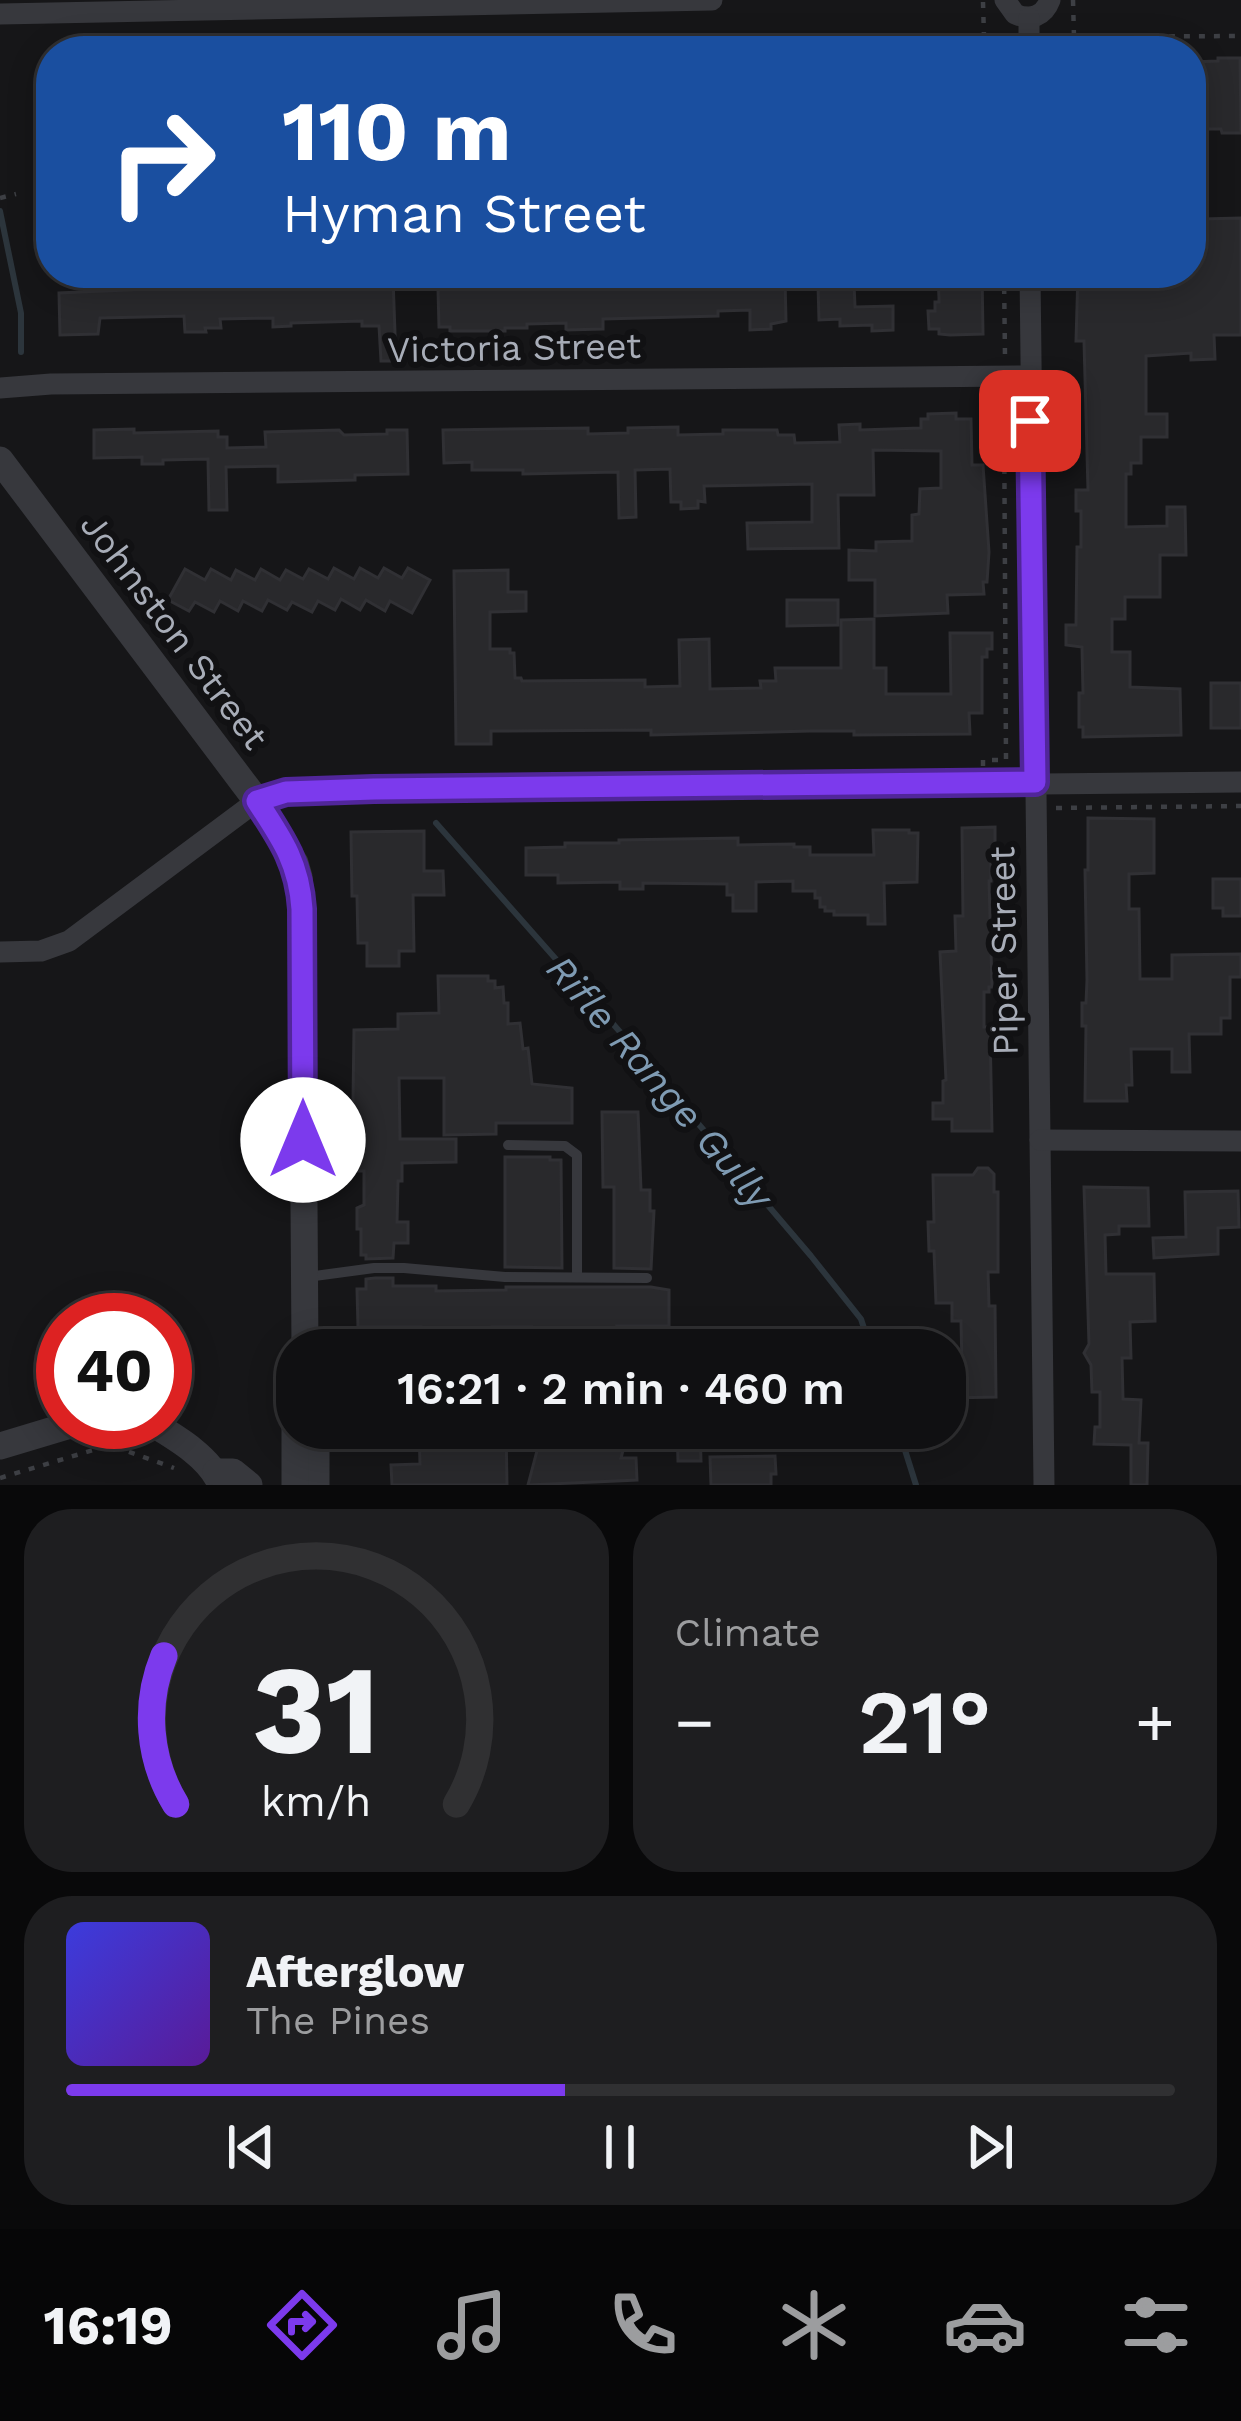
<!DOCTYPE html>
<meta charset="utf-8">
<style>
body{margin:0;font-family:"Work Sans",sans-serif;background:#1e1e20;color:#f1f3f6;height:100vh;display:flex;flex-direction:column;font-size:45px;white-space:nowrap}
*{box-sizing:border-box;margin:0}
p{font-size:39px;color:#9c9d9f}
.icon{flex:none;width:66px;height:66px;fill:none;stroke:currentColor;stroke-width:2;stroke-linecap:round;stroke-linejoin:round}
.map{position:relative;height:1485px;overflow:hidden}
.side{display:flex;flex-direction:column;gap:24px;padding:24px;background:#09090a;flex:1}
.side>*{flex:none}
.top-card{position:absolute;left:36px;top:36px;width:1170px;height:252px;border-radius:48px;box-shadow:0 6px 30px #0003,0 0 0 3px #303032;background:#1a4fa0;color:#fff;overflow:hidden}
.speed{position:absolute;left:36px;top:1293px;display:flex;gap:24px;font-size:60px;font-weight:700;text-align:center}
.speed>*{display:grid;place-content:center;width:156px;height:156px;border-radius:50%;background:#101012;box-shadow:0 6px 30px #0003,0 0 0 3px #303032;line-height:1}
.speed .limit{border:18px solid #d22;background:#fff;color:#111}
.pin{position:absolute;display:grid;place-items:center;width:102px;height:102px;color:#fff;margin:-51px;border-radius:24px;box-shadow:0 6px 18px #0006}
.me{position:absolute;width:132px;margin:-66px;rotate:0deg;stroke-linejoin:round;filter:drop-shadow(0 0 9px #0008)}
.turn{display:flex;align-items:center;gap:42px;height:252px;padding:0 48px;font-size:54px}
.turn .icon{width:156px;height:156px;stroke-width:2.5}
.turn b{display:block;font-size:84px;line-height:102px}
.big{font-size:90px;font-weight:600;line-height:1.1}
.side .widget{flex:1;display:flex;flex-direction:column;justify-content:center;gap:18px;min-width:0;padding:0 42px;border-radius:48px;background:#1e1e20}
.side .dial{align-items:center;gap:0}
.dial svg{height:312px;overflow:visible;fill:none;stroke:#303032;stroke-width:7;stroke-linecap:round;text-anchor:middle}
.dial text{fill:#f1f3f6;stroke:none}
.song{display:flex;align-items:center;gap:36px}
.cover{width:144px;height:144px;border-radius:18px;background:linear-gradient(135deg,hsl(240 70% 55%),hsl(270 70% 35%))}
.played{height:12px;border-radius:6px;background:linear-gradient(90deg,#7c3aed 45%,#303032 45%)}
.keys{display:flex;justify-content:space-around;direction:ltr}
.heat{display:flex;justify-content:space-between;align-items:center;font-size:66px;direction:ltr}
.side .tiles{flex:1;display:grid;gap:24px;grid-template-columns:1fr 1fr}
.widget:last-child{grid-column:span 2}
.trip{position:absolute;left:276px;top:1329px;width:690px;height:120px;border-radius:48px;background:#101012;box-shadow:0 6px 30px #0003,0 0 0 3px #303032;font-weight:600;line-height:120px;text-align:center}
.menu{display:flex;height:192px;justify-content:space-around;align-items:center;background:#060607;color:#9c9d9f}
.menu .icon{width:84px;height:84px}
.menu .active{color:#7c3aed}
.menu b{font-size:54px;color:#f1f3f6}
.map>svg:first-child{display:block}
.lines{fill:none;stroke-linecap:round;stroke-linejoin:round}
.stream{stroke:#2c353c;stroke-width:6}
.building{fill:#29292c;stroke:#303034;stroke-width:3}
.path{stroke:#3d3f44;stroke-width:4.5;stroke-dasharray:6 9;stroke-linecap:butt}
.service{stroke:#37383d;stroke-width:10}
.minor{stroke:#37383d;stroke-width:21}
.tertiary{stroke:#37383d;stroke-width:27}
.route-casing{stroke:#51269a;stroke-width:30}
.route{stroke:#7c3aed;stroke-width:21}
.labels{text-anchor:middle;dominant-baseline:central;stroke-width:12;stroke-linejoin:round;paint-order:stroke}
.street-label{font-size:36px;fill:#a8adb8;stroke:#111113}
.water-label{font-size:39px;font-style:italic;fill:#7f9bb3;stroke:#111113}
</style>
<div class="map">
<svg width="1241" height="1485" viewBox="0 0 1241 1485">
<rect width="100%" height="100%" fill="#161618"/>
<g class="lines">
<g class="stream">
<path d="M0,211L21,313V352"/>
<path d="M436,823L621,1033L811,1256L861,1319L871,1350"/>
<path d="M898,1428L916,1485"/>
</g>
</g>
<g class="building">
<path d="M1218,58H1240L1241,133H1222L1221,129H1191V62L1218,61Z"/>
<path d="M1241,218V335H1214L1215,359L1191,360V353L1146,356V414H1167V437H1141V463H1131V474H1126V527L1167,526V507H1185L1186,555H1160V597H1125V619H1112V652H1130V687L1180,689L1181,735L1083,737V727H1079V693H1083L1082,647L1066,645V625H1076L1077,547H1081V511H1076V490H1088L1084,341H1076L1078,273H1127V277H1191L1195,222H1203V219Z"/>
<path d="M346,273L348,278H393L396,361H381L379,326H362V321L291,323V326L273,327V318L220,319L221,328H205L206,332H185L184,316L100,318L98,334L60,335L59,293L171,288V283H198V280L232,279V276Z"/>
<path d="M617,273H734V281L785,279L786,321L771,324V329L750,330V310L718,311V316L603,319V329L566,330V323L527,324V328H505V331H450V327H439L438,289L494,288L493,285L509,284V279H532V287L537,288L617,286Z"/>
<path d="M938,273H982L983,334L950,335L939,334V329H929L928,311H935V302H939V299Z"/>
<path d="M854,284L855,307L893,306V330L872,331V325L840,326V319L819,320L818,285Z"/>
<path d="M956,413V419H971L972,465H983L989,552L987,582H983L984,594L947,595L948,613L875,616V580H849V550L876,551V542L912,541V515L919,514L920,489L941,488V451L873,450L874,495H838L839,548L748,549L747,523L812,522V484L704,486L705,502L698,501V508L681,509V502H671L670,469L635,470L636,517L619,518L618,472L523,474V470H472V462L444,463L443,430L588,428V434L628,433V428L678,427V435L723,434V430H777L778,435H794L795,443L840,442L839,425L860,424V430L921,428V419H928V414Z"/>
<path d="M134,429V433L218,431V437H227V448L266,447L265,432L339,430L344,435L387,434V430H407L408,474L355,475V480L278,482V466L226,467L227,510H209L208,459L163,460V464H142V457L94,458V430Z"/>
<path d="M334,568L354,579L360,568L378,578L384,568L402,578L408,568L430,580L412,613L390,601L385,611L366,600L360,610L341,599L335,610L318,601L312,612L292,602L287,610L268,600L262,611L243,601L238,611L220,601L214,612L195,602L189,611L168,600L185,569L205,580L211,569L231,580L236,570L255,580L261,569L280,580L286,570L303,579L309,569L328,579Z"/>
<path d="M508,570V592H526V611L490,612V649H510V653H514L515,678H521L522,681L645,680V687L680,686L679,640L709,639L710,689L761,688L760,681H776L775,668H841V620L874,619V668H886V694H951L950,633H992V649H987V657H982V713H969L970,734L854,735V731H810L651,735V730L491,731V744H456L454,571Z"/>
<path d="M787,600H838V625L787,626Z"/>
<rect x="1211" y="683" width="30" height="45"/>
<path d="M1088,818L1154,819V873L1129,874V909H1139L1140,979H1172V955L1241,954V977H1230V1018H1221V1034H1189L1190,1072H1172V1049H1131L1132,1085H1126L1127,1101H1085L1086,1026H1082V1003H1086L1087,980L1085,870H1088Z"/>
<path d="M995,827V850L991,851V881H989L992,987H989V992H984V1027H990L992,1131H952V1119H933V1103H943V1081L946,1080L940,952L956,951L955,916H963L962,828Z"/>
<path d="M873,830H909V833H918L917,882L884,883L885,924H868V915H834V911H825V907H820V898H815V891H793V881L756,882V911H733V895H727V884L643,883V889H620V882L558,883V875H526V848L565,847V843H619V840L738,838V845L794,844V847H810V855H874Z"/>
<path d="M424,831V871H443L444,895H413L414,951H399V966H367V943H358L357,896H352L351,832Z"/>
<path d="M1213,879H1241V916H1223V908H1213Z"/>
<path d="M438,976H488V981H495V988L503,987L504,1003H508V1024L520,1023L523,1049L528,1048L532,1084L572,1088V1123H496V1134L444,1135V1078H399L400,1139H456V1162L402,1163V1181H398L397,1222H408V1243H394L393,1258L366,1259V1255H361V1229H357V1208L364,1205V1171H352L354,1030L398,1029V1014L439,1013Z"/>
<path d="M602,1112H638L641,1190H650V1211H654L651,1269L614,1268V1187H603Z"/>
<path d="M505,1157H550V1160H561L562,1268L505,1267Z"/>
<path d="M978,1168H988L994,1174V1192H998V1272H988L989,1306H995L996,1397L948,1398L947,1366H962L961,1321H952V1303H936L934,1251H929L928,1222H934L933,1175H973Z"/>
<path d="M1084,1187L1148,1188L1149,1226H1119V1234L1105,1235L1106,1274H1154L1155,1321L1130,1322L1131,1358H1122L1123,1399L1141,1400L1139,1443H1148L1147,1485H1131V1445L1094,1444L1095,1427H1100V1392H1092L1091,1365L1084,1353L1089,1344Z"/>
<path d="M1238,1191L1239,1227L1218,1228V1254L1154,1258L1153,1238L1186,1237L1185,1192Z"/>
<path d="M375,1278H393V1286H436V1291L506,1290V1287H651L669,1290V1326H617L624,1350H538L532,1327H492L493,1350H421V1327H358L357,1289H366V1279Z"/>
<path d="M419,1428H506L507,1485H392L391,1465L420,1464Z"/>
<path d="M543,1428H629L621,1458H636L637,1480L528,1485Z"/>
<path d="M677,1428H700L701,1461H678Z"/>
<path d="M775,1456L776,1474H771V1485H711L710,1457Z"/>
</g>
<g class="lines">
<g class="path">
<path d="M1073,0L1074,37"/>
<path d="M983,2L984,37H1001V51"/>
<path d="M1050,42L1061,37L1241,36"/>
<path d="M0,198L16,194"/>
<path d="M1004,273L1005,357"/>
<path d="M983,766V760H1006L1004,399"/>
<path d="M1056,808L1241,806"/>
<path d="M0,1478L110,1445L174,1468"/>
</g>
<g class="service">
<path d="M508,1145L565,1146L577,1155V1277"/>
<path d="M307,1277L374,1268H404L505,1277L647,1278"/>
</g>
<g class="minor">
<path d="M1005,0L1015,14C1031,21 1044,16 1050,0"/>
<path d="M0,14L712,0"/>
<path d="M1029,18V51"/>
<path d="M1030,273L1044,1485"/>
<path d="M0,388L51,384L1030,376"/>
<path d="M0,952L41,951L69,941L257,801L286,792L1241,782"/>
<path d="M1040,1140L1241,1141"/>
</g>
<g class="tertiary">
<path d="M0,460L257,801L295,863L299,877L302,909L305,1350"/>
<path d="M150,1422C175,1437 210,1457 221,1485"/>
<path d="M316,1428V1485"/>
<path d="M0,1446L80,1422"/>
<path d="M216,1472H233L249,1485"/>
<path d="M295,1485V1395L297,1391"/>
</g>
</g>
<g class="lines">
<defs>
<path id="route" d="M303,1140L302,909C299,863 282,839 257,801L286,792L374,789L1035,782L1030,421"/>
</defs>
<use href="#route" class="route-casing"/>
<use href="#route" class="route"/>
</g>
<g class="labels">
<g class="street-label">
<text transform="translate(514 348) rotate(-1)">Victoria Street</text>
<text transform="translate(174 631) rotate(53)">Johnston Street</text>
<text transform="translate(1004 951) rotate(-91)">Piper Street</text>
</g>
<g class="water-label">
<text transform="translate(660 1082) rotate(49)">Rifle Range Gully</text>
</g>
</g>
</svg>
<div class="speed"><div class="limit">40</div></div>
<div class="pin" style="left:1030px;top:421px;background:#d93025"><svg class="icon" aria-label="arrive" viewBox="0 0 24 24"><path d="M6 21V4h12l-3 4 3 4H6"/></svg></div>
<svg class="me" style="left:303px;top:1140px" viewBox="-20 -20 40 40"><circle r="19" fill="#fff"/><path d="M0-13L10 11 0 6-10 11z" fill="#7c3aed"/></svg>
<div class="trip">16:21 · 2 min · 460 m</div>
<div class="top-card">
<div class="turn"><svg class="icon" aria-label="right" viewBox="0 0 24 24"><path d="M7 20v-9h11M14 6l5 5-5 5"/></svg><div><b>110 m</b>Hyman Street</div></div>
</div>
</div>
<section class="side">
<div class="tiles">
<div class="widget dial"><svg viewBox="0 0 100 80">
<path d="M14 69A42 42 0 1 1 86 69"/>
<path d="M14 69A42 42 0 0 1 11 31" stroke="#7c3aed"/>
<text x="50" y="56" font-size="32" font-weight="700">31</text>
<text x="50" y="72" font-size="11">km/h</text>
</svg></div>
<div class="widget"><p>Climate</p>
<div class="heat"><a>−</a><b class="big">21°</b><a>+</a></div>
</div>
<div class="widget">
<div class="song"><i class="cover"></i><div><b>Afterglow</b><p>The Pines</p></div></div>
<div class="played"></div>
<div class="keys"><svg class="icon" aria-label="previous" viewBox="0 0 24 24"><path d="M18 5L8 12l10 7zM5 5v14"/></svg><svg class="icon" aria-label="pause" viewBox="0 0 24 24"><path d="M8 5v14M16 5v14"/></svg><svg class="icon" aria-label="next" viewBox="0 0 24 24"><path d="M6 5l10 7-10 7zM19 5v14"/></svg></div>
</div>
</div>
</section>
<nav class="menu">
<b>16:19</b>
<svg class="icon active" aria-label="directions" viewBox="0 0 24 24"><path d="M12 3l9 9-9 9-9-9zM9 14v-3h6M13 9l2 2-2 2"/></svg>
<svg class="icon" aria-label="music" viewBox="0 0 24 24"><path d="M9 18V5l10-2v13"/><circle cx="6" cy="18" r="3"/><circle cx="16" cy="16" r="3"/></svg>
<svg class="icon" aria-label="phone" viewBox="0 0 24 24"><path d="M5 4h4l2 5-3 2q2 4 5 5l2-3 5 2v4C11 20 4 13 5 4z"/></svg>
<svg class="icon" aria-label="climate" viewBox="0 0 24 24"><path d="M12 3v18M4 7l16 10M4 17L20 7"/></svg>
<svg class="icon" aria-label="car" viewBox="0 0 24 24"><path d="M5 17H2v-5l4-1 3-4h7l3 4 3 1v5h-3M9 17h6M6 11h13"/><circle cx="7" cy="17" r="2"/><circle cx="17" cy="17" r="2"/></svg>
<svg class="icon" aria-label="filters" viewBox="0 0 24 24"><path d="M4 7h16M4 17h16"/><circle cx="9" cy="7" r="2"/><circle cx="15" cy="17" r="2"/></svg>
</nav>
